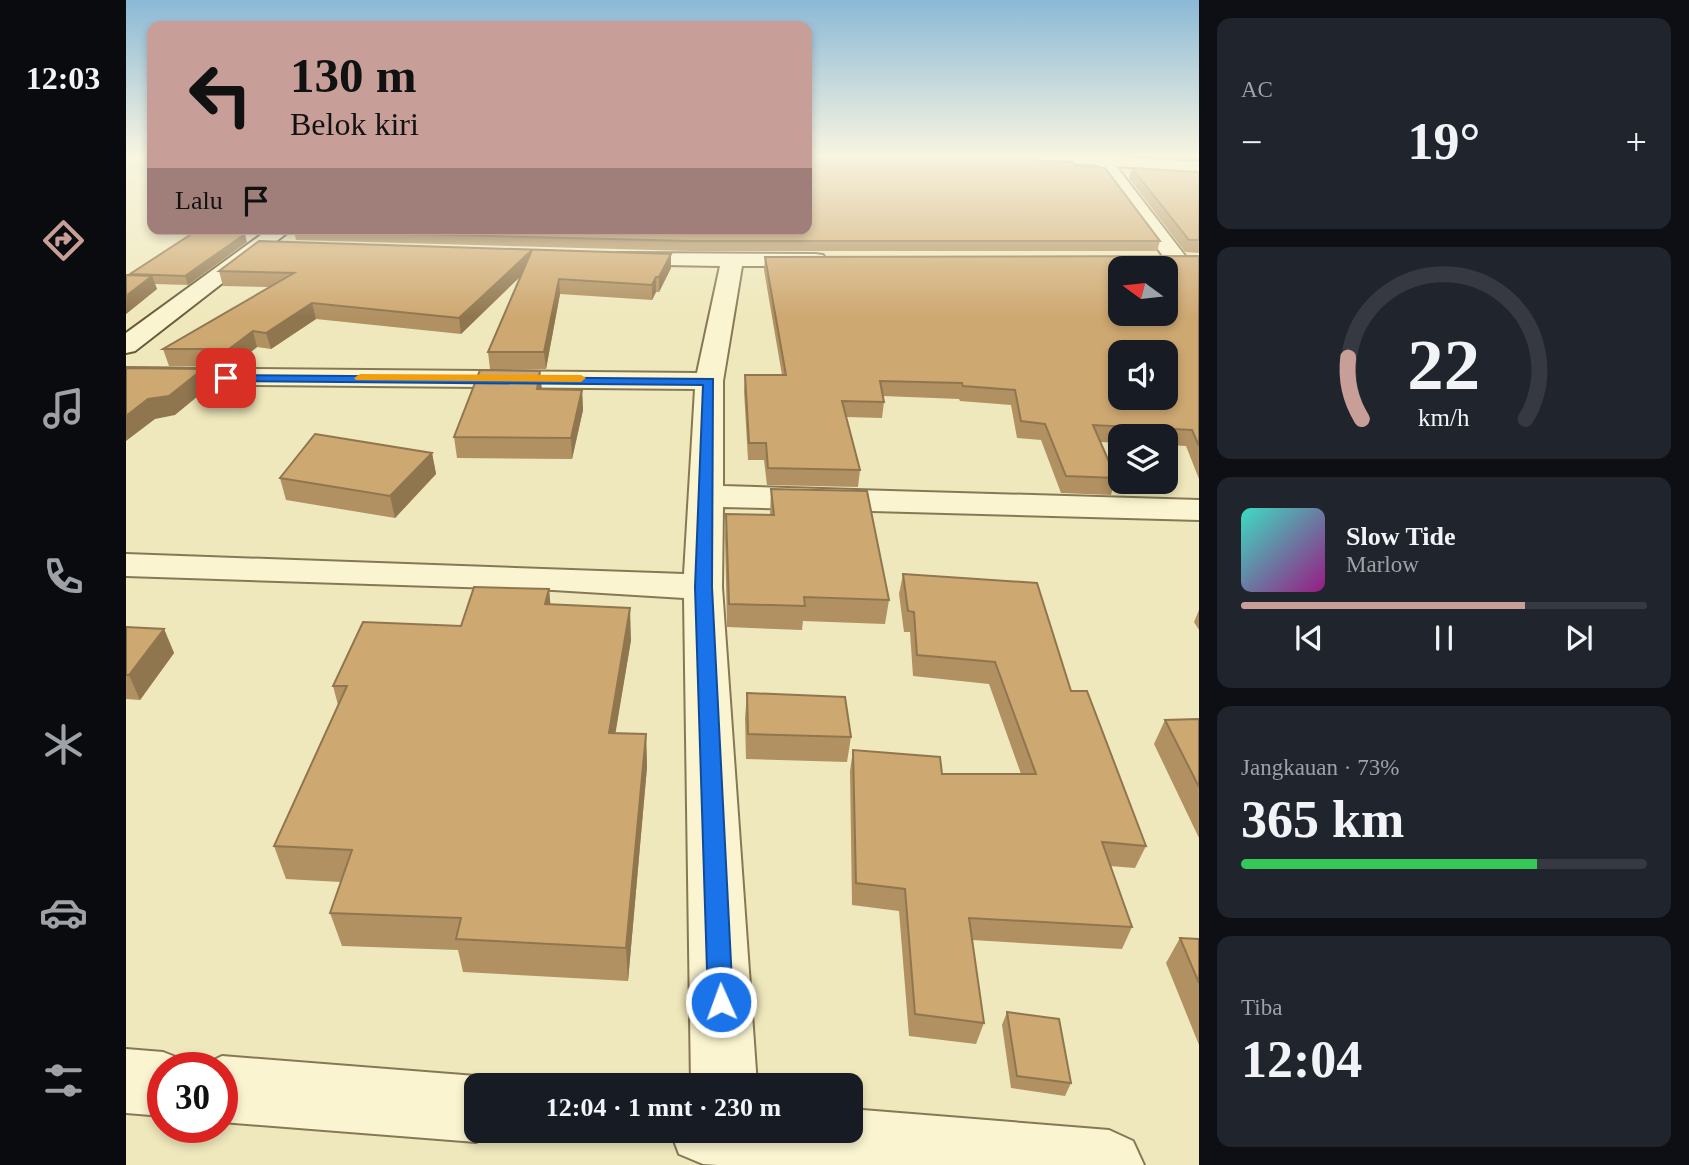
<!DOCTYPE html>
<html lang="id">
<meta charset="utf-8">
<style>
body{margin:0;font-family:Georgia,serif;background:#20242c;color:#f1f3f6;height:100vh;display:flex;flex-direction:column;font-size:26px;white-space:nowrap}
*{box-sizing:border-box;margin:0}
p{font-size:23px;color:#9ea1a6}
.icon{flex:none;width:38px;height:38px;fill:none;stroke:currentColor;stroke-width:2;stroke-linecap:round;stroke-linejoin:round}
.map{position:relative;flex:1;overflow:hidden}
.drawer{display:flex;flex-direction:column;gap:18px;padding:18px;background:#0d0f14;width:490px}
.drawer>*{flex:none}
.hud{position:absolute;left:21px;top:21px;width:665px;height:214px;border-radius:14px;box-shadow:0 4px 10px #0003;background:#c89e98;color:#111;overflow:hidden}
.needle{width:46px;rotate:285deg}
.fabs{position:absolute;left:982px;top:256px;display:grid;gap:14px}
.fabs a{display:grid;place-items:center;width:70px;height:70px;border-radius:14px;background:#171b24;box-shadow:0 4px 10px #0003;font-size:35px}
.speed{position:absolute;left:21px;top:1052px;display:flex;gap:14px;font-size:35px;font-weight:700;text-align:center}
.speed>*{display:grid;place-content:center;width:91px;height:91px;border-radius:50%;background:#171b24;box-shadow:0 4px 10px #0003;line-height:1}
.speed .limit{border:10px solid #d22;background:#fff;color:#111}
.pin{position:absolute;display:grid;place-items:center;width:60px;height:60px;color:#fff;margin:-30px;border-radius:14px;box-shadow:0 4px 10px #0006}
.me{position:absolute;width:77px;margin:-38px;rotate:358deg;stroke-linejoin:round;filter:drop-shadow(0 0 5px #0008)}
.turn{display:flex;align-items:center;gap:24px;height:147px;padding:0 28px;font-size:32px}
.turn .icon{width:91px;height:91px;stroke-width:2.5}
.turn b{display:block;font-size:49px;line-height:60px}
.then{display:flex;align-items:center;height:66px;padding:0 28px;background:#0003;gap:14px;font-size:26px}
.big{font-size:52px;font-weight:700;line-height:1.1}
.drawer .card{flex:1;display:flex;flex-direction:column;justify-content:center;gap:10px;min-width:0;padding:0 24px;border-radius:14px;background:#20242c}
.drawer .dial{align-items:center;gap:0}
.dial svg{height:182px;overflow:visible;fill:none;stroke:#363941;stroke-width:7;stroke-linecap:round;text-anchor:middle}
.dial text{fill:#f1f3f6;stroke:none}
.song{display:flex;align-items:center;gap:21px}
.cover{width:84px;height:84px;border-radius:10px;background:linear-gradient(135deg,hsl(170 70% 55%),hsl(310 70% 35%))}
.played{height:7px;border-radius:4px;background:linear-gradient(90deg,#c89e98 70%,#363941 70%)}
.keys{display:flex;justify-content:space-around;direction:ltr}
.heat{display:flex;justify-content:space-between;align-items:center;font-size:38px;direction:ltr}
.charge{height:10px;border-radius:5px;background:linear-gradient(90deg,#34c759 73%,#363941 0)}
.trip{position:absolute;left:338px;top:1073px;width:399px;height:70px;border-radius:14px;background:#171b24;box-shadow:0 4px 10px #0003;font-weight:700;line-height:70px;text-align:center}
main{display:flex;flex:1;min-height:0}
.tab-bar{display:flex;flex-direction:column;width:126px;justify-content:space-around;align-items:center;background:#090b0e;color:#9ea1a6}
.tab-bar .icon{width:49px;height:49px}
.tab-bar .active{color:#c89e98}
.tab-bar b{font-size:32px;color:#f1f3f6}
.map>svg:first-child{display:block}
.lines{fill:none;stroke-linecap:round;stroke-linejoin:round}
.street-casing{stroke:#877855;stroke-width:4}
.secondary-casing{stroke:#685939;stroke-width:4}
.street{fill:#faf4d0;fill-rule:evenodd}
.secondary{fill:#faf4d0;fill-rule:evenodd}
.wall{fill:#b19061}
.shaded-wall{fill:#90764f}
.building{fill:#cea871;stroke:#90764f;stroke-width:2;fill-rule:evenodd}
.route{fill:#1a73e8;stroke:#114b97;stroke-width:2}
.slow{fill:#f59e0b}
</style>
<main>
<nav class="tab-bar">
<b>12:03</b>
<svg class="icon active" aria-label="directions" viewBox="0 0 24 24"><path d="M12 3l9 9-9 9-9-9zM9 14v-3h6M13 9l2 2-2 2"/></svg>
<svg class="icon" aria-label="music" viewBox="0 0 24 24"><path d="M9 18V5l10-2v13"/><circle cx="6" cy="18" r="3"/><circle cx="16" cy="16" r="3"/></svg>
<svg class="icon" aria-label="phone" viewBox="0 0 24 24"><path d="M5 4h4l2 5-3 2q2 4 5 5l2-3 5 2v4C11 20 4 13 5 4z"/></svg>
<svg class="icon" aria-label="climate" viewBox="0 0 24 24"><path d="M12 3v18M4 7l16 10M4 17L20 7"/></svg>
<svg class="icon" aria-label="car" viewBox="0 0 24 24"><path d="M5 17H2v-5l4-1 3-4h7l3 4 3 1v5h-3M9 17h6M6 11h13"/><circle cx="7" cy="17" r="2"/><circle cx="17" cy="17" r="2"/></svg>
<svg class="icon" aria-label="filters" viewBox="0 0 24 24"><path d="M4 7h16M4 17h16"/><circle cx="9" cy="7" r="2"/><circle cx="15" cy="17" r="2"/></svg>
</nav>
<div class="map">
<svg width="1073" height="1165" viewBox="0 0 1073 1165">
<rect width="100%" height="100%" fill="#efe8bc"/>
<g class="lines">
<defs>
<g id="street">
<path d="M871,154H948L1073,162V172L990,166L1063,261L1060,266H1044L972,165L879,159Z"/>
<path d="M494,253L689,254L697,255L700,260L697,265L689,266H616L597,381V486L1073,500V520L597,507L596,587L631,1085H565L558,598L427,590L0,576V554L558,574L569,389L0,384V368L571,373L594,266L486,264L483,259L486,254Z"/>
<path d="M0,1049L37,1052L60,1061L63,1068H37V1116L0,1113Z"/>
<path d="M96,1056L350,1076L372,1085H350V1130H374L350,1142L96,1122V1068H72Z"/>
<path d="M724,1109L983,1130L1007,1141L1018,1165H592L577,1164L553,1154L544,1130H724Z"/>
</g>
<path id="secondary" d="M143,229H166L9,351L0,353V333Z"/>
</defs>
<use href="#street" class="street-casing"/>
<use href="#secondary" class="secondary-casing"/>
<use href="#street" class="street"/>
<use href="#secondary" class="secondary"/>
</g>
<g class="wall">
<path d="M914,161L949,166L1034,241L1031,251H563L170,240L168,231Z"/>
<path d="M1006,168L1073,172V253L1059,252L1003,178Z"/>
<path d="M121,242L62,285L29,284L31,289L0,314V275H5Z"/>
<path d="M1073,256V479L1060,446L1040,445V436H994V443L974,442L990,478L985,495L935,493L915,440L891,438L885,405L834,401L833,399L757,396L758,402L756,418L720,417L734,470L732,487L641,485L638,460H622L618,391L619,375H656L638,270L639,257Z"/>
<path d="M545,268L533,292H530L526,300L434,294L420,369H364L362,352L394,277L335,334L190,319L145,349L131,347L108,366H43L37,349L143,287L97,286L93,271Z"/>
<path d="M416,389L456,390L457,410L446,459L331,458L328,437Z"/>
<path d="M306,453L310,474L269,518L160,500L154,478Z"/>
<path d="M645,489L763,600L759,624L677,621L676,630L601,627L599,537L600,514L644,515Z"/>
<path d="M777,574L945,691L1020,846L1009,868L984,866L1006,927L996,949L846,940L858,1023L850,1044L783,1036L773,911L726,905L724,771L727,750L816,774H895L863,684L787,676L784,632H778L773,594Z"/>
<path d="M423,589L424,604L505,640L489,733L520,734L521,767L502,981L337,972L332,950L216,946L204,913L215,882L160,879L148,846L212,705L207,686L335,626Z"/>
<path d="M1073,610V630L1068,622Z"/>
<path d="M0,627L38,629L48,653L14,700L0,699Z"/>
<path d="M621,693L725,737L721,762L620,759L619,718Z"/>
<path d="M1073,719V838L1028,744L1039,720Z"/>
<path d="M1054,938L1073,939V1045L1040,963Z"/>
<path d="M881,1012L945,1083L939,1096L885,1088L876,1025Z"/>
</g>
<g class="shaded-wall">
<path d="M119,234L121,242L62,285L59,276Z"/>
<path d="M406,250L407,264L335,334L333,318Z"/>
<path d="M545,254V268L533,292V277Z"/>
<path d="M26,276L31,289L0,314V296Z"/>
<path d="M530,277V292L526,300V285Z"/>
<path d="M433,279L434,294L420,369L418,352Z"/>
<path d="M186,303L190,319L145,349L140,333Z"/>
<path d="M127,331L131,347L108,366L103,349Z"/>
<path d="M77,369L83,387L49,415L29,419L0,441V416L22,399Z"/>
<path d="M414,371L416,390L411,389Z"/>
<path d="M456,390L457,410L446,459L445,438Z"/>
<path d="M306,453L310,474L269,518L264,496Z"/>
<path d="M423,589L426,620L419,604Z"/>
<path d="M504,608L505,640L484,766L483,733Z"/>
<path d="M38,629L48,653L14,700L3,675Z"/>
<path d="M520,734L521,767L502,981L500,948Z"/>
</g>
<g class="building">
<path d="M681,154H884L912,156L914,161L947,162L949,166L979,168L1034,241H563L168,231L171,229H681Z"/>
<path d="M1006,168L1073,172V240H1063Z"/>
<path d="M67,233L119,234L59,276L4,274Z"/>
<path d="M133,241L545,254L533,277H530L526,285L433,279L418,352H362L406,250L333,318L186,303L140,333L127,331L103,349H37L168,273L93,271Z"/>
<path d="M1073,256V446L1066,430L967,425L990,478L940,476L919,424L895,421L889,390L837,386L836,383L754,381L758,402L716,401L734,470L642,468L640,443H623L619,375H660L639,257ZM994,268H1040V313H994ZM994,352H1040V397H994Z"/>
<path d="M0,275L26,276L0,296Z"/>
<path d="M2,368L77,369L43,396L22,399L0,416V369Z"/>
<path d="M354,370L414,371L411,389L456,390L445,438L328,437Z"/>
<path d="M189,434L306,453L264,496L154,478Z"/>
<path d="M645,489L741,491L763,600L678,597L679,606L603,604L600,514L648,515Z"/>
<path d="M777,574L911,583L945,691H961L1020,846L976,842L1006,927L843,918L858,1023L789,1014L779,889L730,883L727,750L814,757L816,774H910L869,662L791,655L788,612L782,611Z"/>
<path d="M348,587L423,589L419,604L504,608L483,733L520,734L500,948L330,939L335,918L204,913L226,850L148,846L221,686H207L237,622L335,626Z"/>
<path d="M0,627L38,629L3,675H0Z"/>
<path d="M621,693L719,697L725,737L622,734Z"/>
<path d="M1073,719V787L1039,720Z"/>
<path d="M1054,938L1073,939V983Z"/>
<path d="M881,1012L933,1019L945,1083L891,1076Z"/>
</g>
<linearGradient id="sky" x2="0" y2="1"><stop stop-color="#8bb9d6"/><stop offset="0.49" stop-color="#f8f5e1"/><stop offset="1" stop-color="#f8f5e1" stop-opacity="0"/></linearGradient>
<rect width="1073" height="317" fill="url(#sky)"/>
<path class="route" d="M96,375L587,379L586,587L607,1002L604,1010L595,1014L586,1010L582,1002L569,587L577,385L100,381L96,380Z"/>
<path class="slow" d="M234,374L455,375L460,378L455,382L230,380L228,378Z"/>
</svg>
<div class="fabs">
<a><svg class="needle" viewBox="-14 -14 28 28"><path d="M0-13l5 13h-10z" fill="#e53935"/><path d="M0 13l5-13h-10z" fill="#9ea1a6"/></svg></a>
<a><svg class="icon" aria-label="sound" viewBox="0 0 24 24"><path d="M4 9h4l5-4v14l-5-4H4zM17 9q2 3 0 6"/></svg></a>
<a><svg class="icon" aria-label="layers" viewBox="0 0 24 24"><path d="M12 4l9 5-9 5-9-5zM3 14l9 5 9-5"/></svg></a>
</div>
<div class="speed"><div class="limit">30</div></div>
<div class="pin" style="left:100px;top:378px;background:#d93025"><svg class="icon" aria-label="arrive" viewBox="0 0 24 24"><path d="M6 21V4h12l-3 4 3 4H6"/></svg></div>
<svg class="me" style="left:595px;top:1002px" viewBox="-20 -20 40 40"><circle r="17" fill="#1a73e8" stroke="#fff" stroke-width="3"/><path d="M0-11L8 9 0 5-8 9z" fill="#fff"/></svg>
<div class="trip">12:04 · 1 mnt · 230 m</div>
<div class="hud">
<div class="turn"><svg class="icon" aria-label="left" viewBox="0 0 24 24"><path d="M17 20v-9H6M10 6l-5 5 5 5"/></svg><div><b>130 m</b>Belok kiri</div></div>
<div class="then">Lalu<svg class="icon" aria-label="arrive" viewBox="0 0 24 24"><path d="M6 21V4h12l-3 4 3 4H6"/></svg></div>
</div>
</div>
<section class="drawer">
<div class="card"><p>AC</p>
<div class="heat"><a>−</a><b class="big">19°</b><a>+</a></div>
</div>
<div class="card dial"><svg viewBox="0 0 100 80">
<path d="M14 69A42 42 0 1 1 86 69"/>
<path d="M14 69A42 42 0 0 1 8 42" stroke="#c89e98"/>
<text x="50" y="56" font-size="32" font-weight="700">22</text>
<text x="50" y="72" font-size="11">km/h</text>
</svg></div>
<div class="card">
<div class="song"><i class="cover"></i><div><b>Slow Tide</b><p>Marlow</p></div></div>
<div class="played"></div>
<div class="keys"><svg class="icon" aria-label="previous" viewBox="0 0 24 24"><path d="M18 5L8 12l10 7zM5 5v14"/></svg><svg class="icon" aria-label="pause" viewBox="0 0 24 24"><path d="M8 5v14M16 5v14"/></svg><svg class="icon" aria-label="next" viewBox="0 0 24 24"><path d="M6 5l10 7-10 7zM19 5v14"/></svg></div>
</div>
<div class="card"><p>Jangkauan · 73%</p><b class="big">365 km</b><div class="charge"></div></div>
<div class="card"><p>Tiba</p><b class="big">12:04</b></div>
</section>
</main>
